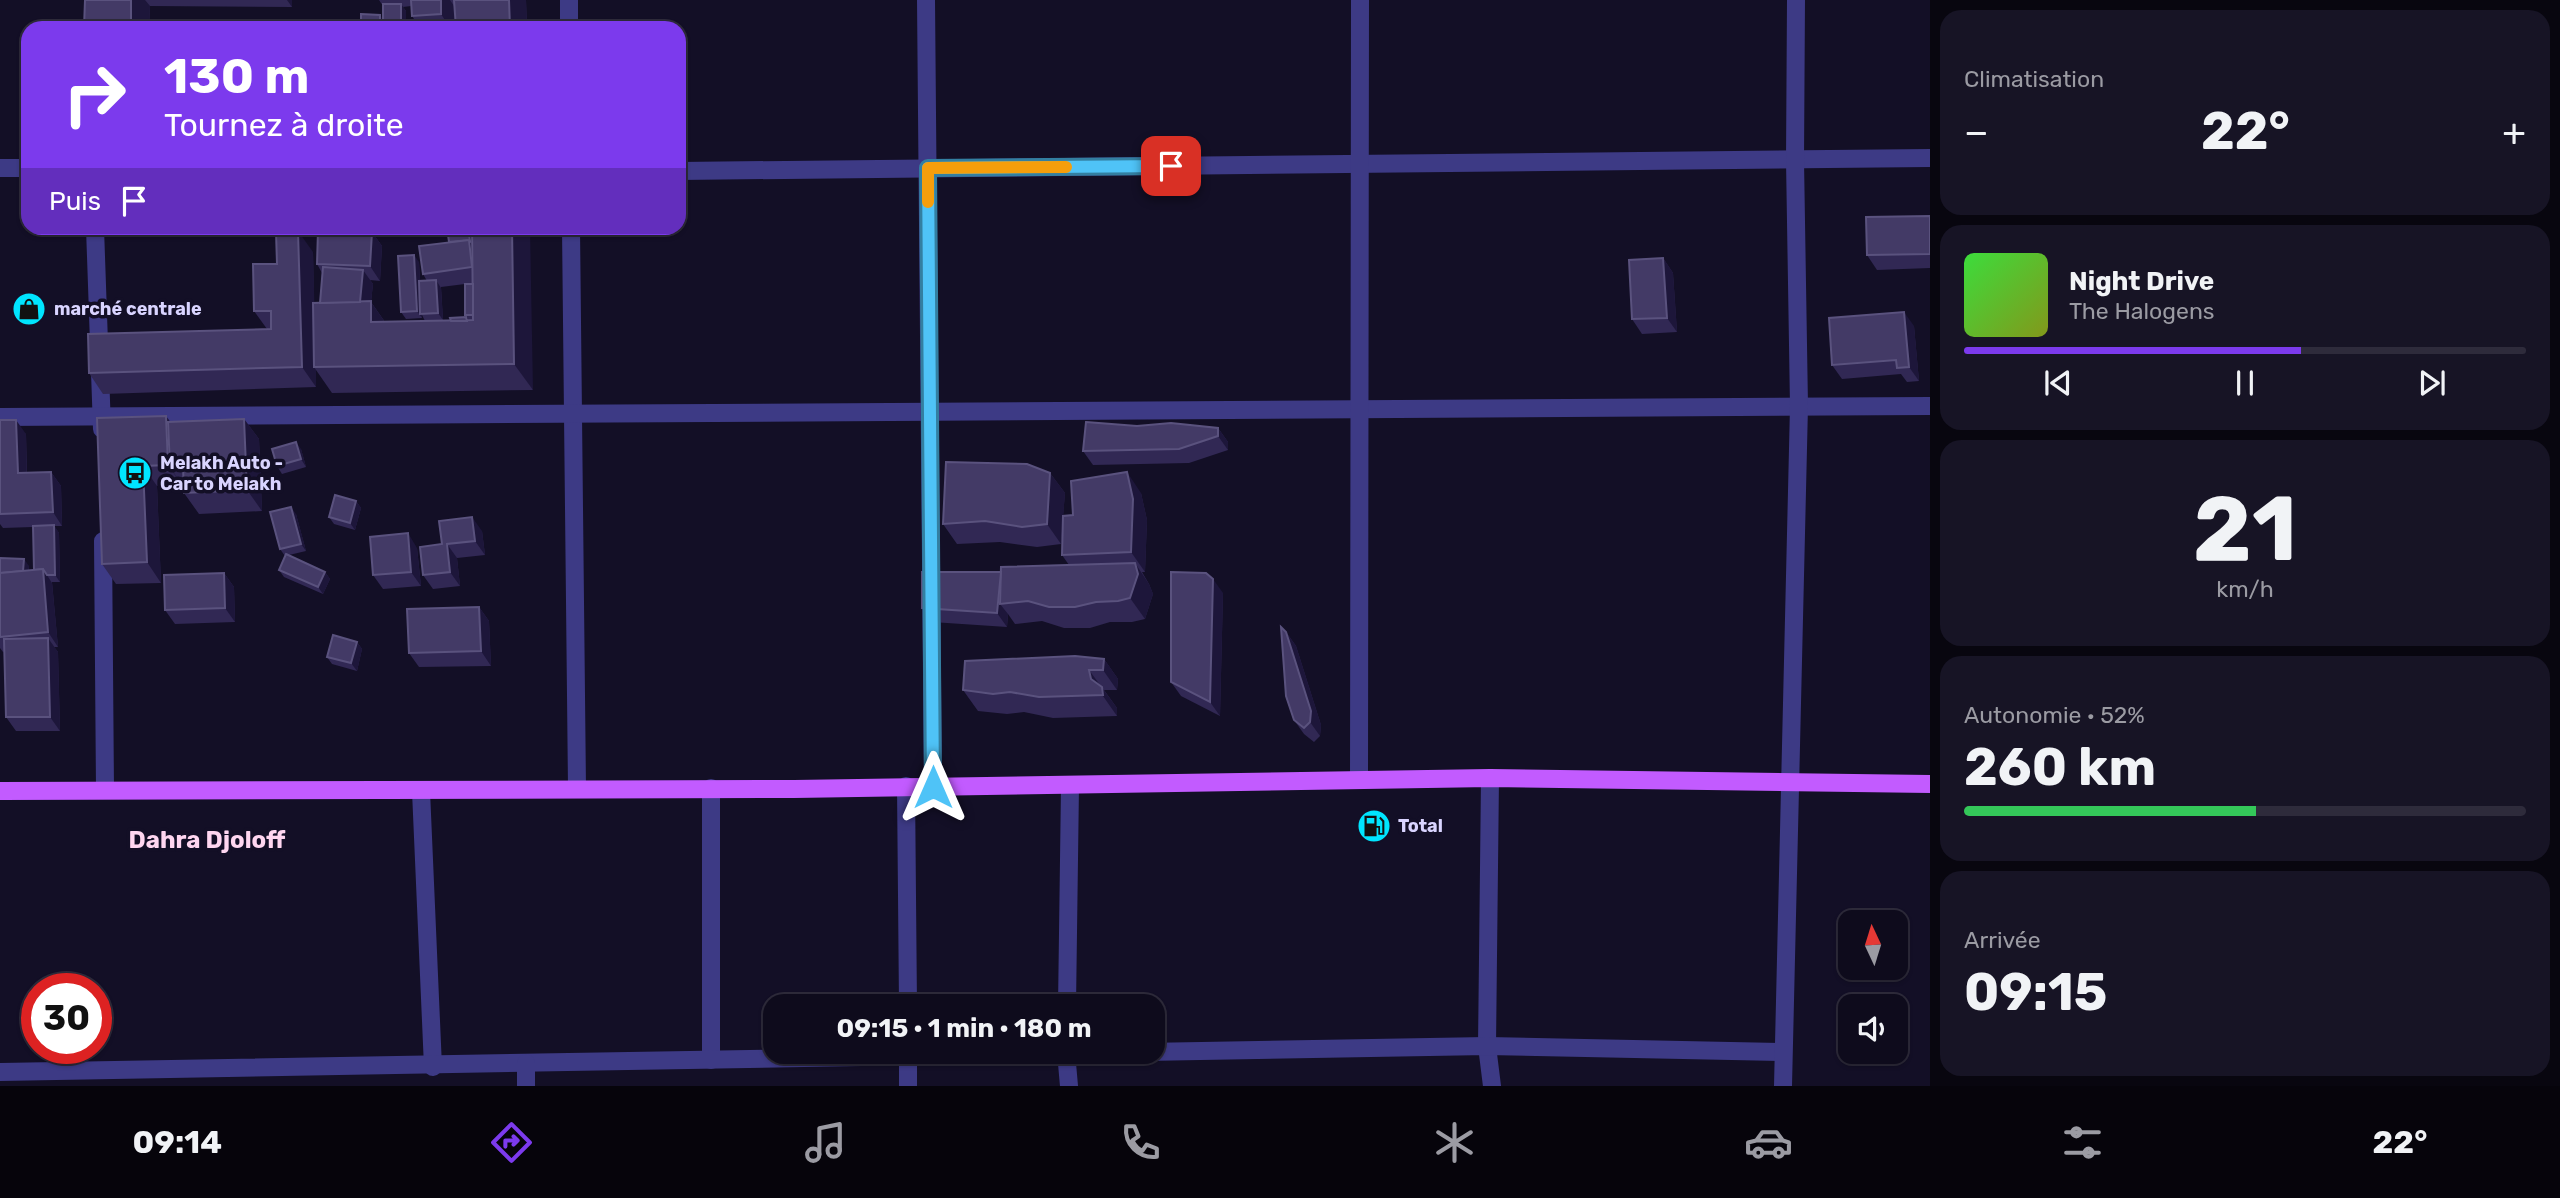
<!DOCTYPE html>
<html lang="fr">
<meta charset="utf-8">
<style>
body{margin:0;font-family:Rubik,sans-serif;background:#171425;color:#f1f3f6;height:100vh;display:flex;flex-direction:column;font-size:26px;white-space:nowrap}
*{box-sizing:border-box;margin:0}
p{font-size:23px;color:#9b9ba3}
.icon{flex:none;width:38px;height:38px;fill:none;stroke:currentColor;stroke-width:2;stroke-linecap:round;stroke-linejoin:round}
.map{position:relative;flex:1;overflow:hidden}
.details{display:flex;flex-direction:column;gap:10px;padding:10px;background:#08060f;width:630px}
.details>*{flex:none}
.hud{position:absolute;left:21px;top:21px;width:665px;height:214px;border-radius:21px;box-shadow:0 2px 5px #0004,0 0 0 2px #2e2b3b;background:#7c3aed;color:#fff;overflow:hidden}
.needle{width:46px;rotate:356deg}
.buttons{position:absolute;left:1838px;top:910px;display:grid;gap:14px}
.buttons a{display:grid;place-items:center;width:70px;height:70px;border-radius:14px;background:#0e0b1c;box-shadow:0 2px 5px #0004,0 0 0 2px #2e2b3b;font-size:35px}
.speed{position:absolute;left:21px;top:973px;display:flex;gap:14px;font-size:35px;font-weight:700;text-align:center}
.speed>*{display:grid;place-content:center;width:91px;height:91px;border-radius:50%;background:#0e0b1c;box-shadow:0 2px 5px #0004,0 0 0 2px #2e2b3b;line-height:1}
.speed .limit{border:10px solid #d22;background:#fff;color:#111}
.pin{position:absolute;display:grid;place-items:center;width:60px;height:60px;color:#fff;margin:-30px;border-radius:14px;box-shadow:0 4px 10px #0006}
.me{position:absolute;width:77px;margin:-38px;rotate:0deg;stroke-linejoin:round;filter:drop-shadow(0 0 5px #0008)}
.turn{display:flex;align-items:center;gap:24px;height:147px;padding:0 28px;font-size:32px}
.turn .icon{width:91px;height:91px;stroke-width:2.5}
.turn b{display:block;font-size:49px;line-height:60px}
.then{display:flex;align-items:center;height:66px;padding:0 28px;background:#0003;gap:14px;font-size:26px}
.big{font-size:52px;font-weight:700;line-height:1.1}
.details .widget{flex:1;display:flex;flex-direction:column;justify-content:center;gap:10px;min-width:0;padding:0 24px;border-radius:21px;background:#171425}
.details .dial{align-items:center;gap:0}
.dial b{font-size:91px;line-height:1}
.song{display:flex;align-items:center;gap:21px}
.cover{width:84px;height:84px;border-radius:10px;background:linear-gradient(135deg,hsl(120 70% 55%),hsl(70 70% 35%))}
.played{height:7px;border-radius:4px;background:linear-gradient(90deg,#7c3aed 60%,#2e2b3b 60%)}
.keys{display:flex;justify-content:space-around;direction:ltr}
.heat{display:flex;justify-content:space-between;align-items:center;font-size:38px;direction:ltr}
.charge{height:10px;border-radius:5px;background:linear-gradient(90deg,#34c759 52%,#2e2b3b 0)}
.trip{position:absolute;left:763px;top:994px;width:402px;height:70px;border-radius:21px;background:#0e0b1c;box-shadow:0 2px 5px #0004,0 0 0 2px #2e2b3b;font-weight:700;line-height:70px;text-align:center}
.menu{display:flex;height:112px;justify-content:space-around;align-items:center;background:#06040b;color:#9b9ba3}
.menu .icon{width:49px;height:49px}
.menu .selected{color:#7c3aed}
.menu b{font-size:32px;color:#f1f3f6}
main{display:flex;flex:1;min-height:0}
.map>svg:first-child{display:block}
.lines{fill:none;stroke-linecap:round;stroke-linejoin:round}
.minor{stroke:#3d3a85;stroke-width:18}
.major{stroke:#c25bff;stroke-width:18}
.wall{fill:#312854}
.shaded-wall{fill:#1d163a}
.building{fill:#433a66;stroke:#5a527e;stroke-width:2}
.route-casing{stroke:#337fa1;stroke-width:18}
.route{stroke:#4fc3f7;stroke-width:12}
.slow{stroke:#f59e0b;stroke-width:12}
.labels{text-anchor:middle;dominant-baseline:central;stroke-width:7;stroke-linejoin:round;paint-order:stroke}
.poi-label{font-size:18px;font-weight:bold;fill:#d9d4ff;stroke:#130f26;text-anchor:start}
.district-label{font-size:24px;font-weight:bold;fill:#ffd6f0;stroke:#130f26}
</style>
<main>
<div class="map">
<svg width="1930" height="1086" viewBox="0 0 1930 1086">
<rect width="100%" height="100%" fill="#130f26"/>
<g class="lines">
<g class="minor">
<path d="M569,0V28"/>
<path d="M926,0L933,787"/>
<path d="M0,168H28"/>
<path d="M679,171L1930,158"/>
<path d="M95,228L102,429"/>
<path d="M571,228L577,788"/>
<path d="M0,417L1930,406"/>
<path d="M103,541L105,790"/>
<path d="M1490,778L1487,1046L1492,1086"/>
<path d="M1359,780L1360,0"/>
<path d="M906,786L908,1006"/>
<path d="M711,788V1060"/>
<path d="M421,791L433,1067"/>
<path d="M1067,1006L1070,786"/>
<path d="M908,1052V1086"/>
<path d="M1066,1052L1069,1086"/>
<path d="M0,1072L1487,1046L1783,1052"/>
<path d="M526,1086V1063"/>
<path d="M1783,1086L1799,406L1795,160L1796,0"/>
</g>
<path class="major" d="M0,791L794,789L1490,778L1930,784"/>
</g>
<g class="wall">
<path d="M85,0H292V7L150,6L149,28H84Z"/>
<path d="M379,0H526L527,28H420L412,16L411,6L403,7L406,11L383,18V6Z"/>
<path d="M1930,216V268L1877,270L1867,255Z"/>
<path d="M377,228H424L379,229Z"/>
<path d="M471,228L533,390L332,393L316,370V387L103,394L89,373L267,329L254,311L277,264L313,252L314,303H320L322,273L317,264L372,232L382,246L380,281L370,280L373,284L371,302L385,322L451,321L466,317L469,320L465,315L473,283L441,287L443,320L425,321L422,315V318L406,319L401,312L419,262L420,281H427L423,274L449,242Z"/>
<path d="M1663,258L1673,273L1677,332L1642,334L1632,319Z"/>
<path d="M1914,326L1919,381L1907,382L1901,374L1842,379L1832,365Z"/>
<path d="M97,418L171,422L244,419L259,439L262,511L199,514L184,493V487L182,485L157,486L161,583L116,584L102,564Z"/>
<path d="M0,420L26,434L27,473L51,472L61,486L62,526H54L59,533L60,582H52L58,647H54L58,652L60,731H16L6,717L5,651L3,652L0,648V558L29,566V570H34L33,527L3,528L0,524Z"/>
<path d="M1137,426L1218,428L1228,442V450L1189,463L1093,465L1083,451Z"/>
<path d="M301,449L306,467L282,474L277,466Z"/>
<path d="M1050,473L1065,493L1063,516L1073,515L1141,493L1147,520L1145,572H1142L1149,584L1153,594L1145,619L1132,622H1110L1090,628H1064L1042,621L1015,624L1008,614L1007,627L932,622L922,608L1001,572L1069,565L1062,555L1063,521L1061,544L1037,547L1000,542L957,544L943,524Z"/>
<path d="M356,501L361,508L355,530L334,524L329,517Z"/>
<path d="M296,514L306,551L289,555L325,572L330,579L323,594L284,577L279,570L285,556L280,549Z"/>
<path d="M482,531L485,555L457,558L460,586L433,589L423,575L442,544Z"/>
<path d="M417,548L421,586L383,589L373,575Z"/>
<path d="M224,573L234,587L235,622L175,624L165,610Z"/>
<path d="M1223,593L1220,716L1181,696L1171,682Z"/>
<path d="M479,607L489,621L491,666L419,667L409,653Z"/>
<path d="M1286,632L1296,646L1321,725L1320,736L1314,742L1304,734L1294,720Z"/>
<path d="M357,642L362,649L357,671L332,664L327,657Z"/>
<path d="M1104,659L1118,679L1117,690H1104L1117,708V716L1053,718L1024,712L1007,714L978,711L963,690Z"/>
</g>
<g class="shaded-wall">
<path d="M131,0H145L150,6L149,28H131Z"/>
<path d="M287,0H292V7Z"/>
<path d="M441,0H450L458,12L459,28H450L441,14Z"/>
<path d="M509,0H526L527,28H510Z"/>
<path d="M401,4L406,11V28H401Z"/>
<path d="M380,15L385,22V28H380Z"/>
<path d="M468,228H471L472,229V267Z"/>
<path d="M512,228H530L533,390L514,364Z"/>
<path d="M298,231L313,252L316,367H314L316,370V387L302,367Z"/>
<path d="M372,232L382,246L380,281L370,266Z"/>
<path d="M414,255L419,262L422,318L417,311Z"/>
<path d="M1663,258L1673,273L1677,332L1667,318Z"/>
<path d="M363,270L373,284L371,302L389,328L390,348L359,311Z"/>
<path d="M436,280L441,288L443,320L438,313Z"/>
<path d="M1904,312L1914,326L1919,381L1909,367Z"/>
<path d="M166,416L181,436L170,467L182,485L168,465Z"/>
<path d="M244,419L259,439L262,511L247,490Z"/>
<path d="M16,420L26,434L27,487L18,473Z"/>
<path d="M1218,428L1228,442V450L1218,436Z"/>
<path d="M296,442L301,449L306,467L301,459Z"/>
<path d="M143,466L157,486L161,583L147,562Z"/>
<path d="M51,472L61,486L62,526L53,512Z"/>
<path d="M1127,472L1141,493L1147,520L1145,572L1131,552Z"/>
<path d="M1050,473L1065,493L1061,544L1047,524Z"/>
<path d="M356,501L361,508L355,530L350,523Z"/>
<path d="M291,507L296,514L306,551L301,544Z"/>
<path d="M472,517L482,531L485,555L475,541Z"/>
<path d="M54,525L59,533L60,582L55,575Z"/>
<path d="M408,533L417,548L421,586L411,572Z"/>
<path d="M447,544L457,558L460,586L450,572Z"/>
<path d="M24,559L29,566L28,582L23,575Z"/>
<path d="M1135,563L1149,584L1153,594L1145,619L1130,598Z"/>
<path d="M43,569L52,583L58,647L48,632Z"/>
<path d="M325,572L330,579L323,594L318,587Z"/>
<path d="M1001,572L1000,604L1008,614L1007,627L997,613Z"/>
<path d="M224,573L234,587L235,622L225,608Z"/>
<path d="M1213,579L1223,593L1220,716L1210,702Z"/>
<path d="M479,607L489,621L491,666L481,651Z"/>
<path d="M1286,632L1296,646L1321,725L1320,736L1310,722Z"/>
<path d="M48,638L58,652L60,731L50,717Z"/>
<path d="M357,642L362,649L357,671L351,663Z"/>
<path d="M1104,659L1118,679L1117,690L1103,670Z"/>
<path d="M1089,670L1117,708V716L1091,679Z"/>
</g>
<g class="building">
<path d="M85,0H131V28H84Z"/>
<path d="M411,0H441V14L412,16Z"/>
<path d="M454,0H509L510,28H456Z"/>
<rect x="383" y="4" width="18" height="24"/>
<path d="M361,14L380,15V28H361Z"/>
<path d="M1930,216V254L1867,255L1866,217Z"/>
<path d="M447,228H468L470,241L469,240L449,242Z"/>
<path d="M472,228H512L514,364L314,367L313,303L371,301V322L473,320Z"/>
<path d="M318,230L372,232L370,266L317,264Z"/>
<path d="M298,231L302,367L89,373L88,334L271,329V311H254L253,264H277L276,232Z"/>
<path d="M469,240L472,267L423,274L419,246Z"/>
<path d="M414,255L417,311L401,312L398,256Z"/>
<path d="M1663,258L1667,318L1632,319L1629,260Z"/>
<path d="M323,267L363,270L360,302L320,303Z"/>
<path d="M436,280L438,313L420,314L419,281Z"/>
<rect x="465" y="284" width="8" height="31"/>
<path d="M1904,312L1909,367L1897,368L1896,360L1832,365L1829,318Z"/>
<path d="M466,317L467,321H451L450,318Z"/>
<path d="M166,416L168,465L143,466L147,562L102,564L97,418Z"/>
<path d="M244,419L247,490L184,493L183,467H170L168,422Z"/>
<path d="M0,420H16L18,473L51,472L53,512L0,514Z"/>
<path d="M1086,422L1137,426L1171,423L1218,428V436L1179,449L1083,451Z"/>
<path d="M296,442L301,459L277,466L272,449Z"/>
<path d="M946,462L1027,464L1050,473L1047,524L1022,527L985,521L943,524Z"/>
<path d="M1127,472L1133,499L1131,552L1062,555L1063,516L1073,515L1071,481Z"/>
<path d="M335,495L356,501L350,523L329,517Z"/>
<path d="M291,507L301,544L280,549L270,512Z"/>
<path d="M472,517L475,541L447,544L450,572L423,575L420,547L442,544L439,521Z"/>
<path d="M54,525L55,575H47L43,569L34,570L33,526Z"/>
<path d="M408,533L411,572L373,575L370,537Z"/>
<path d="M286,554L325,572L318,587L279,570Z"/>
<path d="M0,558L24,559L23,571L0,573Z"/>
<path d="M1135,563L1138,574L1130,598L1118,601L1096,602L1075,607H1049L1028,601L1000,604L1001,567Z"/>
<path d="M43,569L48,632L0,637V573Z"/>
<path d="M922,572H1001L997,613L922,608Z"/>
<path d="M1171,572L1206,573L1213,579L1210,702L1171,682Z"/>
<path d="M224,573L225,608L165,610L164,575Z"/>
<path d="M479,607L481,651L409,653L407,609Z"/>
<path d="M1281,627L1286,632L1311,711L1310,722L1304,728L1294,720L1286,696Z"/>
<path d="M333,635L357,642L351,663L327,657Z"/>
<path d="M48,638L50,717H6L4,639Z"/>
<path d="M1075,656L1104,659L1103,670H1089L1091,679L1102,687L1103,695L1039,697L1010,692L993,694L963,690L965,661Z"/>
</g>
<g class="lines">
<defs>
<path id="route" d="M933,787L928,168L1171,166"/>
</defs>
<use href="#route" class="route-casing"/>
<use href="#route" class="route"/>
<path class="slow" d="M928,202V168L1066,167"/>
</g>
<defs>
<symbol id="shop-disc" viewBox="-11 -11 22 22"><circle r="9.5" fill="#00e5ff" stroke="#130f26"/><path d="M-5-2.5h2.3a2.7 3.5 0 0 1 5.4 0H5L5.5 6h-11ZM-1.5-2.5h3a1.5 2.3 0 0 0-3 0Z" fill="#111"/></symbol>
<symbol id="bus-disc" viewBox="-11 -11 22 22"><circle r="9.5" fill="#00e5ff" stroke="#130f26"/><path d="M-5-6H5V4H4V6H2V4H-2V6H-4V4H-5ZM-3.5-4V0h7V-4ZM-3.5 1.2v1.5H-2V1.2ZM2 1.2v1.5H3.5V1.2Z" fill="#111"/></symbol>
<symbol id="fuel-disc" viewBox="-11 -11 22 22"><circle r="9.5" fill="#00e5ff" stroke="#130f26"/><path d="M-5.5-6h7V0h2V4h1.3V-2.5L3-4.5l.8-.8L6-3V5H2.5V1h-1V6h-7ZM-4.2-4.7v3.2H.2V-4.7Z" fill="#111"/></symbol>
</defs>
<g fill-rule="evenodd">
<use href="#shop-disc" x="10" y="290" width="38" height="38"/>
<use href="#bus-disc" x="116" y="454" width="38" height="38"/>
<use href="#fuel-disc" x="1355" y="807" width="38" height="38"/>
</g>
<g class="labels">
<g class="poi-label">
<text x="54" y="309">marché centrale</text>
<text x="160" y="463">Melakh Auto -<tspan x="160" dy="21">Car to Melakh</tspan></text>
<text x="1398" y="826">Total</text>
</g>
<g class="district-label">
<text x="207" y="840">Dahra Djoloff</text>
</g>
</g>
</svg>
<div class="buttons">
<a><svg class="needle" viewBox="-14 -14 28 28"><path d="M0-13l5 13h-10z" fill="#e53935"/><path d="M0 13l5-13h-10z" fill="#9b9ba3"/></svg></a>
<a><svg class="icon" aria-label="sound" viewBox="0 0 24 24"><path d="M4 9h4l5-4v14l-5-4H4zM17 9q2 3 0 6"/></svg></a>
</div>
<div class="speed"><div class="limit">30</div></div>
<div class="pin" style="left:1171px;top:166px;background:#d93025"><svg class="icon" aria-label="arrive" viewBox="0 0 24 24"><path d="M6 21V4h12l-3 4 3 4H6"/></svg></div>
<svg class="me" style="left:933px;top:787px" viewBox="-20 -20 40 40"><path d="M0-17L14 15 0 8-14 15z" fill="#4fc3f7" stroke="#fff" stroke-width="4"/></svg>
<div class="trip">09:15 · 1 min · 180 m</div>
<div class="hud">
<div class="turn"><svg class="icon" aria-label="right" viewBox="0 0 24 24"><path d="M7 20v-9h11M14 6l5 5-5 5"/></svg><div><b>130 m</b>Tournez à droite</div></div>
<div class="then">Puis<svg class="icon" aria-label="arrive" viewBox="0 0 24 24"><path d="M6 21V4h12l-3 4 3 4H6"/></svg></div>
</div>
</div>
<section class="details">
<div class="widget"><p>Climatisation</p>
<div class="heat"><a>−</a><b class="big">22°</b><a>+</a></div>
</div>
<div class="widget">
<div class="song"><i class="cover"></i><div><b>Night Drive</b><p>The Halogens</p></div></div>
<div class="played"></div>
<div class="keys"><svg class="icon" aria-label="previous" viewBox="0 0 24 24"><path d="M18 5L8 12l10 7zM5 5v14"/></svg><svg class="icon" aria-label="pause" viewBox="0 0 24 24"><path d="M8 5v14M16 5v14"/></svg><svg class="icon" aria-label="next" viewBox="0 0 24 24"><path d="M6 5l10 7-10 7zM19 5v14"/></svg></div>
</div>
<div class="widget dial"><b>21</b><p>km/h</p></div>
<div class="widget"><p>Autonomie · 52%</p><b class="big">260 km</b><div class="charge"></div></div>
<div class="widget"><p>Arrivée</p><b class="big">09:15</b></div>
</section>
</main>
<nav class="menu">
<b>09:14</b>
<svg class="icon selected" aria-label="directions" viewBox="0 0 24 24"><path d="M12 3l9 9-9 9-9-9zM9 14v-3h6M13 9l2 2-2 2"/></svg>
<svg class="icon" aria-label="music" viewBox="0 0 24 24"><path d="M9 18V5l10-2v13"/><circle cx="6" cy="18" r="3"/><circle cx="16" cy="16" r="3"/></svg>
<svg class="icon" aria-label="phone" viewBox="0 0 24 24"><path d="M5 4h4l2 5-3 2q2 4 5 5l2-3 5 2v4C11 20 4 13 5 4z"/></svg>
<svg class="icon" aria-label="climate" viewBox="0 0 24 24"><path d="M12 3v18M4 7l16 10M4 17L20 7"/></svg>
<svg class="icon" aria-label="car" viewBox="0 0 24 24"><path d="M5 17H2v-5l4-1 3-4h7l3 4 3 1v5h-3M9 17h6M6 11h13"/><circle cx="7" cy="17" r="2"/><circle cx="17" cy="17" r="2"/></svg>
<svg class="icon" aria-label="filters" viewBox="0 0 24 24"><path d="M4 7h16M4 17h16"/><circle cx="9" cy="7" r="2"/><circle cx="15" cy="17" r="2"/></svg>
<b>22°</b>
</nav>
